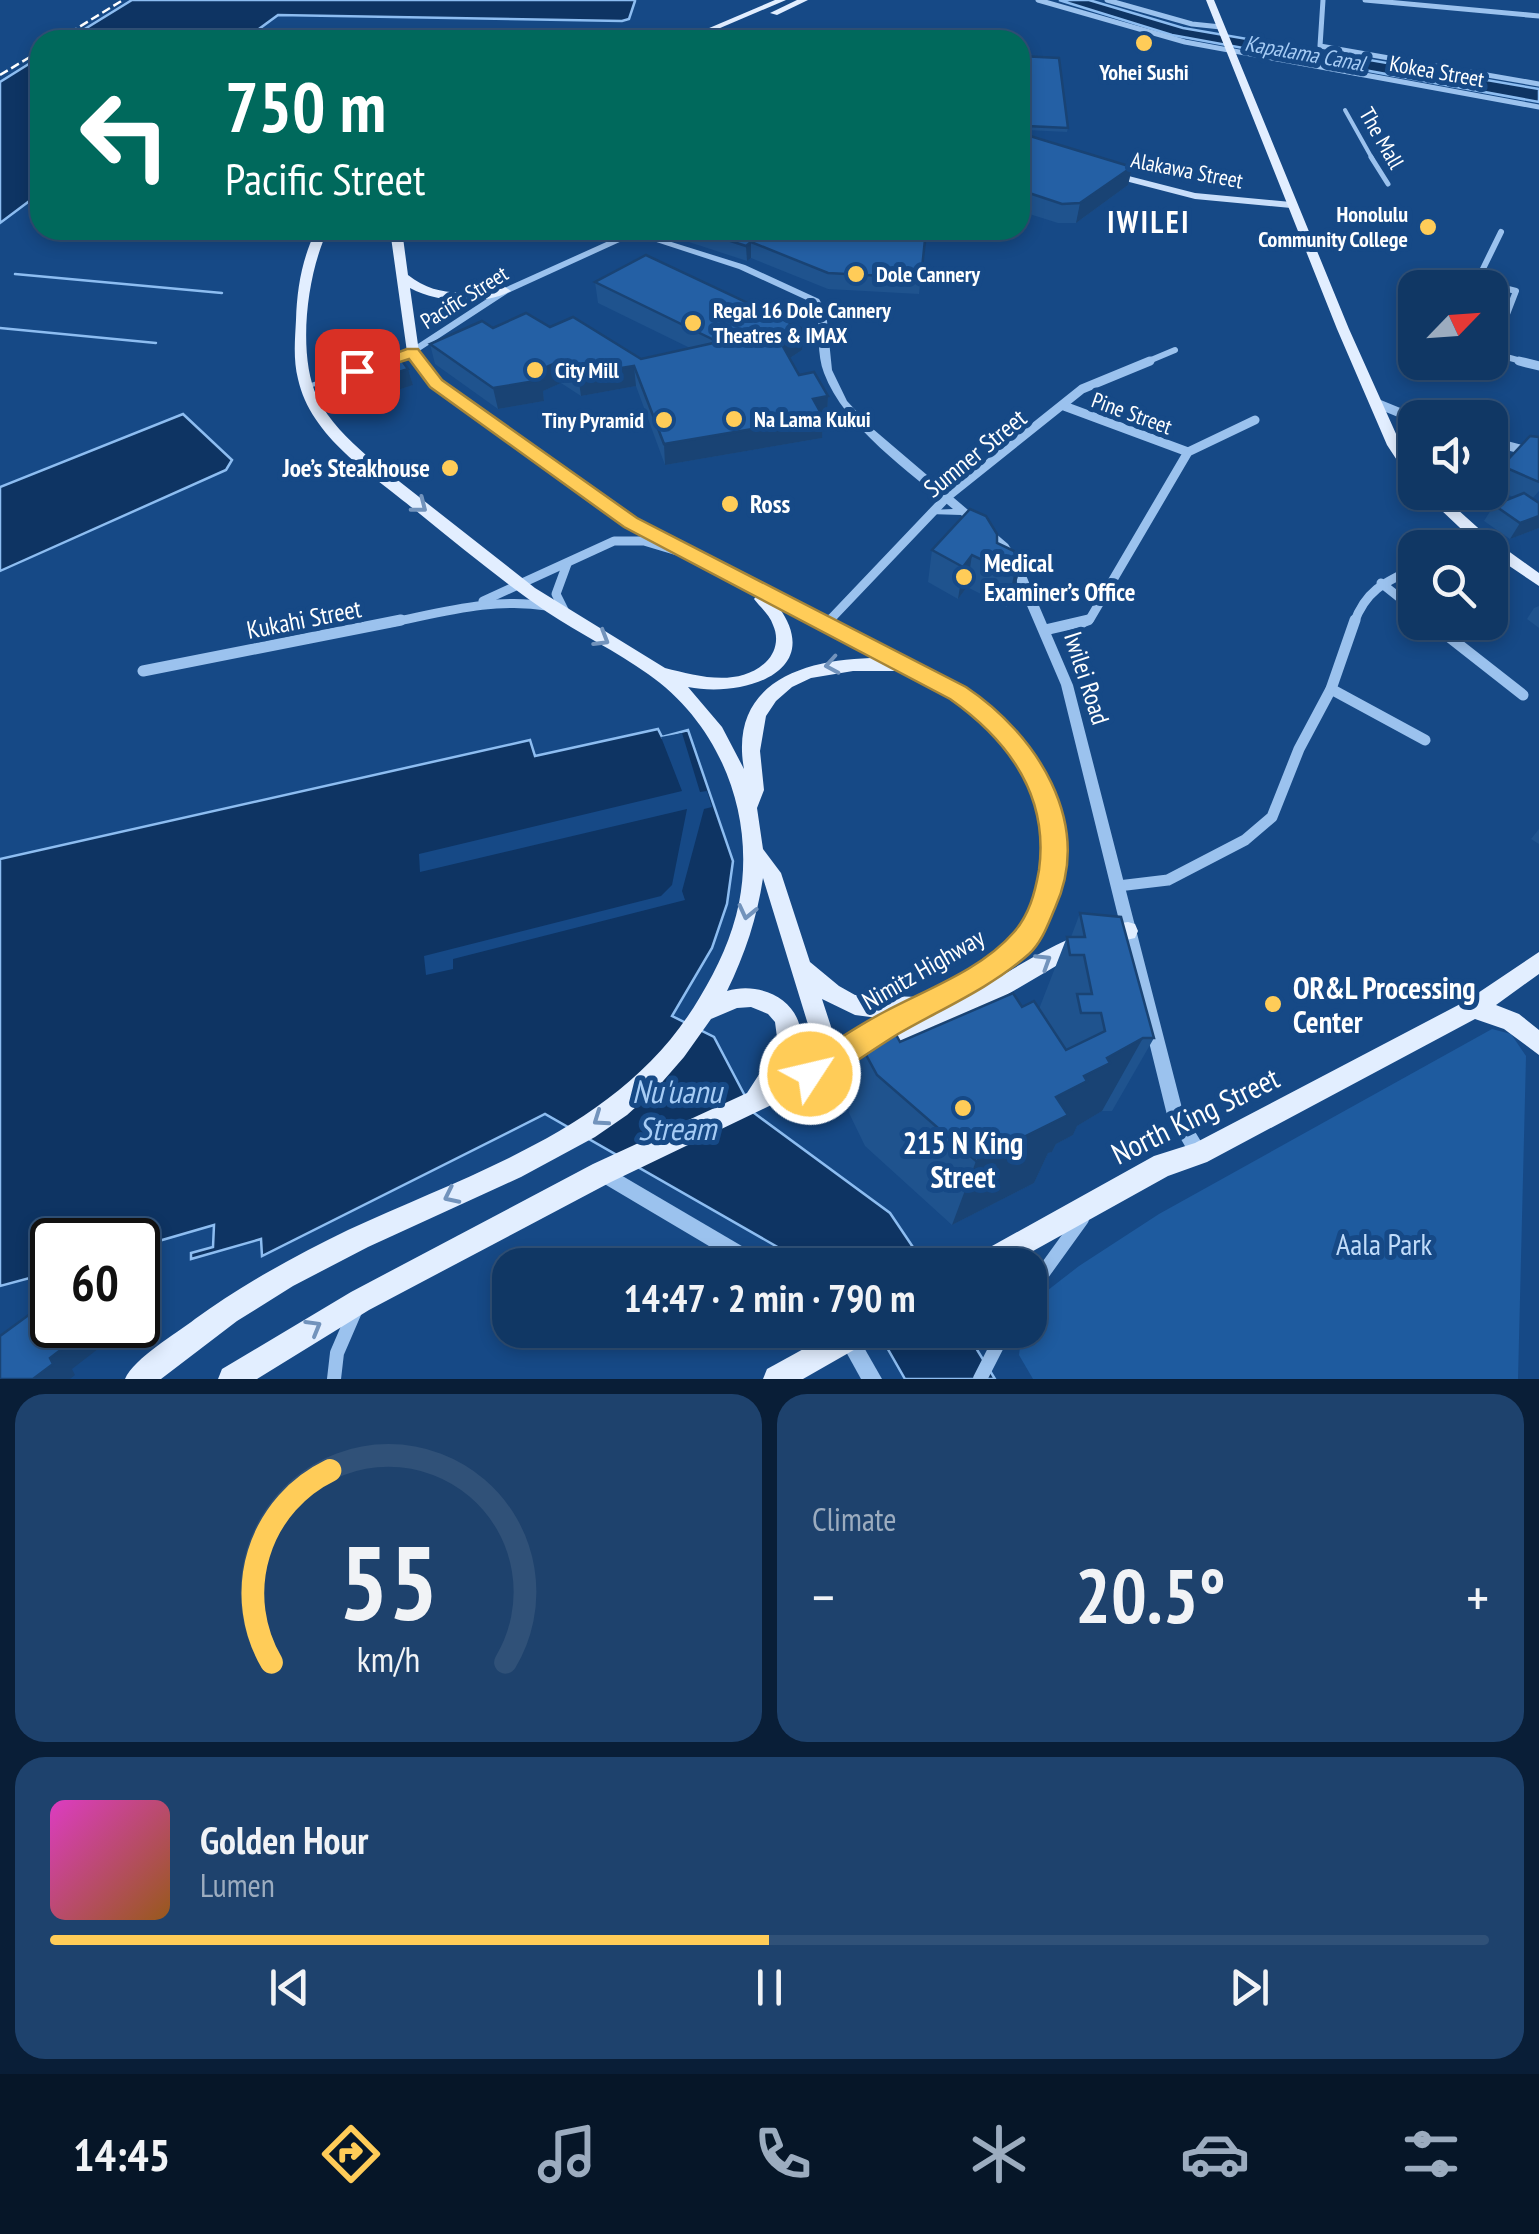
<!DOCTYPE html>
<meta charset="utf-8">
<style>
body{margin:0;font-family:"PT Sans Narrow",sans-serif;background:#1e426d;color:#f1f3f6;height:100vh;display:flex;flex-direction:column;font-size:38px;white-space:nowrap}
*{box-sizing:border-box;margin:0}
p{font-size:32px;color:#9cacbf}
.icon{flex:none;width:55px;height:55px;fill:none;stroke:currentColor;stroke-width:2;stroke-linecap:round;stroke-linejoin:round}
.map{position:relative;height:1379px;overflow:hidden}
.details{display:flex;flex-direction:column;gap:15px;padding:15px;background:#091e37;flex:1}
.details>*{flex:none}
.top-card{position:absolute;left:30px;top:30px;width:1000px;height:210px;border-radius:30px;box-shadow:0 5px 15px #0003,0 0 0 2px #305178;background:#00695c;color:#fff;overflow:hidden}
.needle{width:65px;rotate:65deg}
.tools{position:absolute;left:1398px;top:270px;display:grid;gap:20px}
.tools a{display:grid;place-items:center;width:110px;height:110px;border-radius:20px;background:#103764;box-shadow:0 5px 15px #0003,0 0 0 2px #305178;font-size:50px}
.speed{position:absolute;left:30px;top:1218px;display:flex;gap:20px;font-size:50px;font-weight:700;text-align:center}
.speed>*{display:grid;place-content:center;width:130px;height:130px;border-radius:50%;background:#103764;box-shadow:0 5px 15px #0003,0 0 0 2px #305178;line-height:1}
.speed .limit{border:5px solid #111;border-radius:15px;background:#fff;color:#111}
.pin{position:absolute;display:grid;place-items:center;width:85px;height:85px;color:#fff;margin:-42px;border-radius:20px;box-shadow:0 5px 15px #0006}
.me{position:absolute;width:110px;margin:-55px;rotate:55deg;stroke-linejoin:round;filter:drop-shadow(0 0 8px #0008)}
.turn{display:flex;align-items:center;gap:35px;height:210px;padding:0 30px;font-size:45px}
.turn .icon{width:130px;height:130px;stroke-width:2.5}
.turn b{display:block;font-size:70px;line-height:85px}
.big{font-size:75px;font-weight:600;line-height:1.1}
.details .tile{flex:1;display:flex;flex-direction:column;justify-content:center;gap:15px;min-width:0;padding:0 35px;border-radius:30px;background:#1e426d}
.details .dial{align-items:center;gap:0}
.dial svg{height:260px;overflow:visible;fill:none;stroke:#305178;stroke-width:7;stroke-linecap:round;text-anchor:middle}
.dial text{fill:#f1f3f6;stroke:none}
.song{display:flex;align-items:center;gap:30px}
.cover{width:120px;height:120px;border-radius:15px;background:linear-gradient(135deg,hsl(310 70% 55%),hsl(30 70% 35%))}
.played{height:10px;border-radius:5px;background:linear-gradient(90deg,#ffcc58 50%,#305178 50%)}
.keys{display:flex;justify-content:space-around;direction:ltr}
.heat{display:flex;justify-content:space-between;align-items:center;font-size:55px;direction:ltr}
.details .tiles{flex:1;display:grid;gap:15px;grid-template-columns:1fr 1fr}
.tile:last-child{grid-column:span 2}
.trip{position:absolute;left:492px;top:1248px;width:555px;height:100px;border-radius:30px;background:#103764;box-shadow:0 5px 15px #0003,0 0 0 2px #305178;font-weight:600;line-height:100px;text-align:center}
.menu{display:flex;height:160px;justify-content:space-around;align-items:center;background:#061628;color:#9cacbf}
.menu .icon{width:70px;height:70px}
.menu .selected{color:#ffcc58}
.menu b{font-size:45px;color:#f1f3f6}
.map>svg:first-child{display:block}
.green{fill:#1e5b9f}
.water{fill:#0e3463;stroke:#8dbdf1;stroke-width:2.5}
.pier{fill:#164986}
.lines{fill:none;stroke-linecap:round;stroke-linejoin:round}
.stream{stroke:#8dbdf1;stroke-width:2.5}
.pedestrian-far1{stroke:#9bc2ee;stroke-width:4}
.pedestrian{stroke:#9bc2ee;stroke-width:5}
.minor-far4{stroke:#9bc2ee;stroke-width:5}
.minor-far3{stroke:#9bc2ee;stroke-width:6}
.minor-far2{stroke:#9bc2ee;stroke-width:9}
.minor-far1{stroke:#9bc2ee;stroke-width:11}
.minor{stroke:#9bc2ee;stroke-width:14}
.tertiary{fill:#9bc2ee;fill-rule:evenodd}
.secondary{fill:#c8defa;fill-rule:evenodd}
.primary{fill:#e2eeff;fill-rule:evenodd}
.rail{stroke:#fff;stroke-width:2.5;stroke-dasharray:9 4;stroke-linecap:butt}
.wall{fill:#1f538e}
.shaded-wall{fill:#194374}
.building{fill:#2460a5;stroke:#194374;stroke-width:2.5}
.oneway{stroke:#7293bc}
.route{fill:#ffcc58;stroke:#a68539;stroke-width:2.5}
.poi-dot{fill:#ffcc58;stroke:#164986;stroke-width:4}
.labels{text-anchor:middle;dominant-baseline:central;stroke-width:10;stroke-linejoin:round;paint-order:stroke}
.far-water-label{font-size:22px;font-style:italic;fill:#a6ccf5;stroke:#164986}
.far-street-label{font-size:22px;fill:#fff;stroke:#164986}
.far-poi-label{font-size:22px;font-weight:bold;fill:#fff;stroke:#164986;text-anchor:start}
.street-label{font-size:25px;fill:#fff;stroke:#164986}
.poi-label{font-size:25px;font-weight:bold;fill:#fff;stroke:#164986;text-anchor:start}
.far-district-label{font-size:30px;font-weight:bold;letter-spacing:2.5px;fill:#fff;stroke:#164986}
.near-poi-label{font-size:30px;font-weight:bold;fill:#fff;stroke:#164986;text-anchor:start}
.near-street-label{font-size:30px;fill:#fff;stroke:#164986}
.near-park-label{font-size:30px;fill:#c1dcfa;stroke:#164986}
.near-water-label{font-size:32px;font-style:italic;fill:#a6ccf5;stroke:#164986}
</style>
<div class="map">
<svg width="1539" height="1379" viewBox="0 0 1539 1379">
<rect width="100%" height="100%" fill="#164986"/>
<path class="green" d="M1492,1029L1511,1034L1526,1056L1518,1379H1033L1019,1355L1022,1330H1030V1304L1079,1266L1159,1214Z"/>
<g class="water">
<path d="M132,0H635V1L629,19L622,21L278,15L244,40H67Z"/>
<path d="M1059,0H1089L1183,28L1539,89V102L1172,35Z"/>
<path d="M40,57V193L0,223V82Z"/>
<path d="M183,414L232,460L226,470L0,571V487Z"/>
<path d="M658,729L662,737L688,730L733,861L727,904L712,948L672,1016L714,1037L754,1113L890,1213L925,1265H809L545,1114L262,1256L261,1239L191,1259V1253L213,1247L214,1225L138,1247V1240H52V1272L0,1286V859L530,740L535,756Z"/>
<path d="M877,1330H965L995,1379H905Z"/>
</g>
<path class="pier" d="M682,733L700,792L707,791L712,807L704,809L682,891L685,900L453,959V969L426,975L424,956L661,896L672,885L687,809L420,872L419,854L682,791L661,737Z"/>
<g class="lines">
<g class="stream">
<path d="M15,274L222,293"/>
<path d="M0,328L156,343"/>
</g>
<path class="pedestrian-far1" d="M1345,110L1373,160"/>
<path class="pedestrian" d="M1371,157L1388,184"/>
<g class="minor-far4">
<path d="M1038,0L1185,42L1539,107"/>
<path d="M1107,0L1192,24L1221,27"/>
<path d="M1323,0L1320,46L1539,84"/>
<path d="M1365,0L1539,16"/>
</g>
<g class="minor-far3">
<path d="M1501,232L1477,281L1516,291L1492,353L1528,363"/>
<path d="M1446,272L1477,281"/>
<path d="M1144,363L1175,350"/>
</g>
<g class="minor-far2">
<path d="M1519,361L1539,366"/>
<path d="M1376,403L1415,419"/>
<path d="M1064,406L1188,452"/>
<path d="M1490,441L1539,454"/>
<path d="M1463,548L1481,539"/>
<path d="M1381,583L1415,610"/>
<path d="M483,601L614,541H644L684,553"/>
<path d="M565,612L556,594L567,564"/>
<path d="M388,623C440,613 494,597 547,606"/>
<path d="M827,623L947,497L1082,389L1150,361"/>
<path d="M1083,623L1090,619L1188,452L1255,420"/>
<path d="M1354,623C1366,590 1385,582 1415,568"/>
</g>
<g class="minor-far1">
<path d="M1430,622L1523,695"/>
<path d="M826,624L830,620"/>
<path d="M1045,630L1088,620"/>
<path d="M143,671L401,620"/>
<path d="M1331,689L1425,740"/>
<path d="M1118,886L1168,880L1245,840L1272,817L1299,749L1331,689L1355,620"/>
</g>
<g class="minor">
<path d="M1030,1291L1082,1219"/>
<path d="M334,1379L337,1353L356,1309"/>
<path d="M980,1379L1005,1330"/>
</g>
<g class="tertiary">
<path d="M633,230L745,265L819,299L826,311L832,370L847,401L873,429L1008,544L1022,566L1073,685L1183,1112L1205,1148L1208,1154L1205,1160L1199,1163L1193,1160L1167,1115L1061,685L1010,566L1000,550L961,515L929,514L928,512L929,510L953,509C910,472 844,427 824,373C817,355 819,330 818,311L813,303L739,269L635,235L508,293L407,359L309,388H303L301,386L401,355L502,289Z"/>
<path d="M602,1164L764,1259L767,1265H741L596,1179L593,1173L596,1167Z"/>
<path d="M834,1330H854L882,1379H861Z"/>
</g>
<path class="secondary" d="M1113,172L1195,193L1291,202L1296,205L1291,208L1195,199L1110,177L1109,175Z"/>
<g class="primary">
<path d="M775,0H786L692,40H681Z"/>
<path d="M797,0H808L777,15L770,13Z"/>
<path d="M1206,0H1214L1349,329L1401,445L1415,466V481L1410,480L1387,445L1337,329Z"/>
<path d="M316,230H328C307,273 297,353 317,397C329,421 348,439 367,456L535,588L665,668C697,676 738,688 766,662C776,652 779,638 773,625C770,615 760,607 754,599L757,595L626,525L431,387L407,352L390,230H402L408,275C438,299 469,293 505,287L511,291C483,306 438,303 410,288L419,352L441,381L636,519L946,678C963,689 984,698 998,712C1063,774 1090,870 1031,947C1018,964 994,977 977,990C1026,962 1071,930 1128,922L1135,924L1138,931L1135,938L1095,947L1073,956L954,1026L879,1059L871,1056L868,1050L819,1082L611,1182L369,1310L257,1379H218L222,1369L351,1292L593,1164L747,1093L778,1045L775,1022L768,1014L751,1007L737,1008L711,1019L684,1057L657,1088L627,1115L595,1137L521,1177L368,1247L293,1286L237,1321L161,1379H125C134,1358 176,1334 195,1319C243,1284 295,1256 348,1230C477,1170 624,1127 700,997C718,967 732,937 739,903C756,816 721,725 648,674C616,651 580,634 547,612C503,582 461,547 420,514C376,477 311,439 298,379C293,359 295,339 296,320C297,288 302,259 316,230ZM778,606L879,658C808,658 728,680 744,769L722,727L688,687C741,698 827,673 778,606ZM853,671H903L983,719L1019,760L1034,788L1043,823V876L1033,908L1015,936L958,978L920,997L855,995L839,986L810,962L781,873L763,849L757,808L764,790L760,751L766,716L776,701L792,687L811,678ZM763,878L818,1057L784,1075C790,1067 799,1057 800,1047C808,1004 764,980 727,991C745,954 757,918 763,878ZM822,999L855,1015L878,1018L837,1045Z"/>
<path d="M1422,492H1438L1486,535L1539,573V586L1490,553V548H1482L1476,543Z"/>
<path d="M1539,952V974L1496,1005L1519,1014L1539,1030V1055L1504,1029L1475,1019L1207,1162L1168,1176L1008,1265H970L974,1256L1154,1156L1195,1143L1466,1001Z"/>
<path d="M838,1330H877L873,1339L803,1379H763L767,1369Z"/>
</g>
<g class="rail">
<path d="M58,40L123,0"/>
<path d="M0,75L40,51"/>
</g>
</g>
<g class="wall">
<path d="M1020,56L1068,128L1067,132L1026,130L1024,110H1020Z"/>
<path d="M1020,133L1132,167L1128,185L1076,223H1058L1023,212L1020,214Z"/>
<path d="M652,230H930L929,237L924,248L919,294L828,289L751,258L747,261Z"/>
<path d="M595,282L802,350L790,358L799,375L828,396L827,417L823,418L822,438L665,465L636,386L581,396L561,383L543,391L544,401L498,409L435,364L430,344L493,328L550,327L641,359L690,348L598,303Z"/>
<path d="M359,365L408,369L413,385L367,400L360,391L355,375L362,373Z"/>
<path d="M1539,437V491L1532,499L1539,503V528L1510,539L1484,521L1494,505L1513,497L1490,486L1502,466Z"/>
<path d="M997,543L1020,566L1013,598L1007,607L967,587L958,599L928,582L932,550Z"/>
<path d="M1539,606V628L1527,619L1534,608Z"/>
<path d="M1539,829V844L1531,839Z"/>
<path d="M1080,913L1154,1038L1112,1111H1102L1077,1126L1073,1135L1056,1144L1052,1152L1048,1153L1034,1183L952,1225L865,1146L849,1113L858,1040L900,1042L1022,1007L1039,1009L1067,937H1071Z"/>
</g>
<g class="shaded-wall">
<path d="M1132,167L1128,185L1076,223L1080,203Z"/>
<path d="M1026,192L1023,212L1020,214V197Z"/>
<path d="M926,230H930L929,237L924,248Z"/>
<path d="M751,242V258L747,261L746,246Z"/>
<path d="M803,329L802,350L781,364V343Z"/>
<path d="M558,362L561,383L543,391L544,401L498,409L493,388Z"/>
<path d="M634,366L636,386L581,396L578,375Z"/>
<path d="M408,369L413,385L367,400L362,384Z"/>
<path d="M828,396L827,417L823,418L822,438L665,465L664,444L813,399Z"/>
<path d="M1539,516V528L1510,539L1520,523Z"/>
<path d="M972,555L967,587L958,599L963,567Z"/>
<path d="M1020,566L1013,598L1007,607L1014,575Z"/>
<path d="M1143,1038L1102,1111L1077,1126L1073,1135L1056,1144L1052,1152L1048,1153L1034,1183L952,1225L976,1161L1107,1058Z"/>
<path d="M39,1311L52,1318L45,1323Z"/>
<path d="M93,1325H129L72,1369L75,1375L70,1379H33L50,1358Z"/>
</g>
<g class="building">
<path d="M763,36L843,38V40H762Z"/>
<path d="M1020,56L1059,58L1068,128L1027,126L1024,105H1020Z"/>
<path d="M1020,133L1132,167L1080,203L1062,204L1026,192L1020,197Z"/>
<path d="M697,230H926L921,278L828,273L751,242L746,246Z"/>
<path d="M646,255L803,329L781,343L799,375L814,372L828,396L813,399L823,417L664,444L634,366L578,375L558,362L531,374L541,380L493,388L430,344L482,321L493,328L526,313L550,327L573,317L641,359L718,342L595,282Z"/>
<path d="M384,357L400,358L408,369L362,384L355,375L365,372L359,365Z"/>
<path d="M1530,436L1539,437V482L1502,466Z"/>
<path d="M1524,493L1539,503V516L1520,523L1494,505Z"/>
<path d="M970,509L986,516L997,534V543L1014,551L1020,566L1014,575L972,555L963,567L932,550Z"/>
<path d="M1080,913L1121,917L1154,1038H1143L1107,1058L1110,1063L1084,1076L1087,1081L1056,1097L1068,1115L976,1161L877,1075L858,1040L891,1025L900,1042L1013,993L1022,1007L1034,1001L1066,1050L1105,1031L1101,1013H1081L1077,994H1092L1084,955H1070L1067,937H1085Z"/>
<path d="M39,1311L45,1323L52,1317V1325H93L50,1358L53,1364L33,1379H0V1336L30,1314Z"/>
</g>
<defs><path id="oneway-chevron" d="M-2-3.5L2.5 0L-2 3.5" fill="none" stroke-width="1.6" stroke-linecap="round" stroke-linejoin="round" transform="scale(2.5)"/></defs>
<g class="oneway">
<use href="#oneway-chevron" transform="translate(420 506) rotate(38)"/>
<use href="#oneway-chevron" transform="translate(602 639) rotate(31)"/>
<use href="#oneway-chevron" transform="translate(832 665) rotate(170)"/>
<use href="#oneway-chevron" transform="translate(747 912) rotate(103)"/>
<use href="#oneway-chevron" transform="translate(1044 961) rotate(-32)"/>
<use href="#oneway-chevron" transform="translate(600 1119) rotate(145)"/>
<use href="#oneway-chevron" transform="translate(451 1196) rotate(154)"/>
<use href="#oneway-chevron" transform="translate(314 1327) rotate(-30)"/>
</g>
<path class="route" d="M407,349H418L442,380L637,518L966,687C1036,734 1094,822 1055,908C1048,924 1042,942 1029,954C989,989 943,1008 898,1034C872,1050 847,1068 821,1084L810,1088L800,1084L796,1074L800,1064C828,1046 855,1027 884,1012C927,989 981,970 1014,932C1029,915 1035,893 1039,870C1049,796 1008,740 950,699L624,527L430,387L409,359L357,376L348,371Z"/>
<g class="poi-dot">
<circle cx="1144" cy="43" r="10"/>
<circle cx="1428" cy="227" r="10"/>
<circle cx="856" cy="274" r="10"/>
<circle cx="693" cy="323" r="10"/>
<circle cx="535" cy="370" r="10"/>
<circle cx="734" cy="419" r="10"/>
<circle cx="664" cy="420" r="10"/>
<circle cx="450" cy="468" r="10"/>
<circle cx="730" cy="504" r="10"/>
<circle cx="964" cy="577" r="10"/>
<circle cx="1273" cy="1004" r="10"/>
<circle cx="963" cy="1108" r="10"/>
</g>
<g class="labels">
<g class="far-water-label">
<text transform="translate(1305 53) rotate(10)">Kapalama Canal</text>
</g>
<g class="far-street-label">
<text transform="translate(1437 71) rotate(10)">Kokea Street</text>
<text transform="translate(1382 138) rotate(60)">The Mall</text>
<text transform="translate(1187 170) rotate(11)">Alakawa Street</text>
<text transform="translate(464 297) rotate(-32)">Pacific Street</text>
<text transform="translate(1132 413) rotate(20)">Pine Street</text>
</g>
<g class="far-poi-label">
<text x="1144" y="72" text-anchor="middle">Yohei Sushi</text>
<text x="1408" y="214" text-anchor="end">Honolulu<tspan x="1408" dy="25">Community College</tspan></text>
<text x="876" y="274">Dole Cannery</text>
<text x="713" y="310">Regal 16 Dole Cannery<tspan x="713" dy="25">Theatres &amp; IMAX</tspan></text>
<text x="555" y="370">City Mill</text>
<text x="754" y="419">Na Lama Kukui</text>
<text x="644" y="420" text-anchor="end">Tiny Pyramid</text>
</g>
<g class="street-label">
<text transform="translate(975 453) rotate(-39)">Sumner Street</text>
<text transform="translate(304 619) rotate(-11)">Kukahi Street</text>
<text transform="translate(1087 678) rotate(72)">Iwilei Road</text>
<text transform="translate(923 969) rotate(-30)">Nimitz Highway</text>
</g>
<g class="poi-label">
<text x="430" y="468" text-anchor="end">Joe’s Steakhouse</text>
<text x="750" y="504">Ross</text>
<text x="984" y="563">Medical<tspan x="984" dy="29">Examiner’s Office</tspan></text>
</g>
<g class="far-district-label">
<text x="1149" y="221">IWILEI</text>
</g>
<g class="near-poi-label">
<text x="1293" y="987">OR&amp;L Processing<tspan x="1293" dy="34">Center</tspan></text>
<text x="963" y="1142" text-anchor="middle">215 N King<tspan x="963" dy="34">Street</tspan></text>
</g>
<g class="near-street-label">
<text transform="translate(1195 1115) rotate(-26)">North King Street</text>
</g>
<g class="near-park-label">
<text x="1384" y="1243">Aala Park</text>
</g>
<g class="near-water-label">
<text x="677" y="1091">Nu'uanu<tspan x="677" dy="37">Stream</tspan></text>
</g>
</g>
</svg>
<div class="tools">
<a><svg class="needle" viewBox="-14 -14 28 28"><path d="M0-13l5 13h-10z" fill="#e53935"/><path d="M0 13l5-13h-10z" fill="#9cacbf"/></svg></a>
<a><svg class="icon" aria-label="sound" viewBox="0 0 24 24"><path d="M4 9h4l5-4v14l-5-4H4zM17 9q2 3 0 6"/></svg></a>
<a><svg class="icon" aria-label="search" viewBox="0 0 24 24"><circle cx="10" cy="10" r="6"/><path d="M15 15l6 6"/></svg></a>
</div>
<div class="speed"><div class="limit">60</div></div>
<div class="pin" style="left:357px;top:371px;background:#d93025"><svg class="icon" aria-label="arrive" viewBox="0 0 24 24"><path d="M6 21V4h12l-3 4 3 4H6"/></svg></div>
<svg class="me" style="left:810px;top:1074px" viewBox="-20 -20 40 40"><circle r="17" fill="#ffcc58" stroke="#fff" stroke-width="3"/><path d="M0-11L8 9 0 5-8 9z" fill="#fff"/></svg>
<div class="trip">14:47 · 2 min · 790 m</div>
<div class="top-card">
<div class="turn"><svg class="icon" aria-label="left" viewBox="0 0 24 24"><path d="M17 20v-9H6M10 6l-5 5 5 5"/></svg><div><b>750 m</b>Pacific Street</div></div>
</div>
</div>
<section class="details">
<div class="tiles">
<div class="tile dial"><svg viewBox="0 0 100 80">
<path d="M14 69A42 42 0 1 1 86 69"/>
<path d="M14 69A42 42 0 0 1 32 10" stroke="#ffcc58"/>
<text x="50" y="56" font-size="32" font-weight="700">55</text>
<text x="50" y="72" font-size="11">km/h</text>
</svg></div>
<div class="tile"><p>Climate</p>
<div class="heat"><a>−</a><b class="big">20.5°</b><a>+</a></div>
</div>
<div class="tile">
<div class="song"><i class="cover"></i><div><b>Golden Hour</b><p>Lumen</p></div></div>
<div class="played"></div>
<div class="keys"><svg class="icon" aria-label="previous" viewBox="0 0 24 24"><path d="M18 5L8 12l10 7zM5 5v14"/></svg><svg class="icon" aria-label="pause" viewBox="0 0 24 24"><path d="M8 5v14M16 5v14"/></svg><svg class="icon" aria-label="next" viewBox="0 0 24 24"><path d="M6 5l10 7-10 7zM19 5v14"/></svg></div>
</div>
</div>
</section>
<nav class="menu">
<b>14:45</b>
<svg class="icon selected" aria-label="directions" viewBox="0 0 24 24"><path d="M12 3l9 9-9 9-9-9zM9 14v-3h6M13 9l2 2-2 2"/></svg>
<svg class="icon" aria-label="music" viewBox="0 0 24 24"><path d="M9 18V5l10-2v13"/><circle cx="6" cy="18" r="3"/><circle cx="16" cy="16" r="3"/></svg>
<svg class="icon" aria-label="phone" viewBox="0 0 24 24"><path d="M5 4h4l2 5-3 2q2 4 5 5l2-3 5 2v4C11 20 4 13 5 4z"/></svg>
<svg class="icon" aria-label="climate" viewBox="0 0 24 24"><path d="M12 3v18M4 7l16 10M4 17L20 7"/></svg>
<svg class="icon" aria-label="car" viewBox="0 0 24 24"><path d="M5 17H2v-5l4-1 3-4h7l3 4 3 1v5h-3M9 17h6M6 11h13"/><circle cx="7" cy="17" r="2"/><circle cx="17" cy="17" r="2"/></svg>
<svg class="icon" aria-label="filters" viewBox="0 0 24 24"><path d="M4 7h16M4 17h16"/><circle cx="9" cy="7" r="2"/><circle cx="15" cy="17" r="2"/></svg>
</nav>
